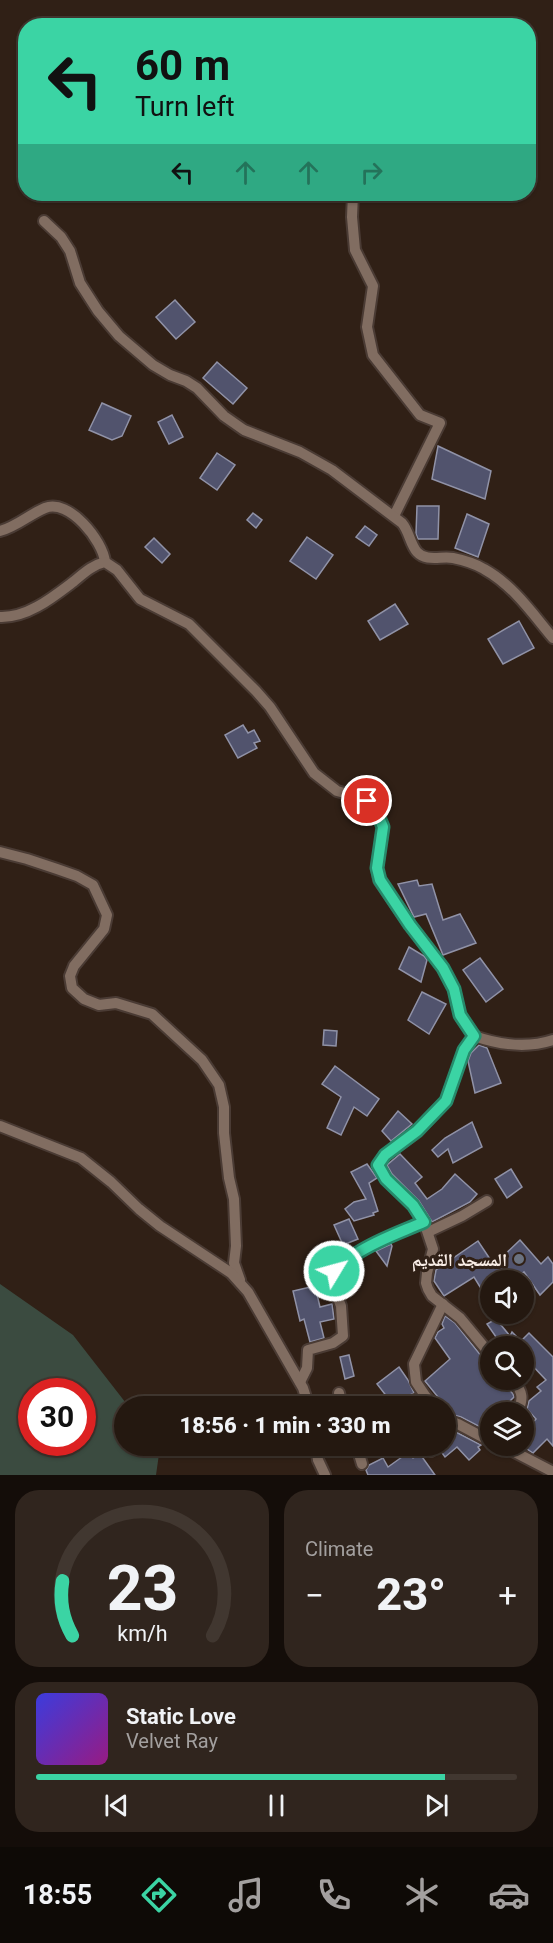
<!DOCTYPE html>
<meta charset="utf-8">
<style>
body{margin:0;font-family:Roboto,"Noto Naskh Arabic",sans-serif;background:#30251e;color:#f1f3f6;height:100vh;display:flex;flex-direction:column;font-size:22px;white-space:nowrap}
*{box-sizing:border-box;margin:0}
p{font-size:20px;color:#a3a09f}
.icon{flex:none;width:33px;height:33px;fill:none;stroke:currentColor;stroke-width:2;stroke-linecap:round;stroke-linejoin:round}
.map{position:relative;height:1475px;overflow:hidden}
.panel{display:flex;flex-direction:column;gap:15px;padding:15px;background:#140d09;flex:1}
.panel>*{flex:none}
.top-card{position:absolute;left:18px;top:18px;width:518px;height:183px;border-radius:24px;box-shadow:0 2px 4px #0004,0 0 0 2px #413730;background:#3bd4a4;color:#111;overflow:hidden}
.controls{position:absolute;left:480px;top:1270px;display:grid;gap:12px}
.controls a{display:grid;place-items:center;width:54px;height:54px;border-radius:50%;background:#241810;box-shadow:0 2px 4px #0004,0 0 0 2px #413730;font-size:30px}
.speed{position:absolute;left:18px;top:1378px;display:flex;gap:12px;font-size:30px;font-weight:700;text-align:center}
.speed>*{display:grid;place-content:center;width:78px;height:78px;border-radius:50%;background:#241810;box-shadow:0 2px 4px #0004,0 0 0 2px #413730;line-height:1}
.speed .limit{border:9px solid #d22;background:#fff;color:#111}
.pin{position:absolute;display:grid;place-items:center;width:51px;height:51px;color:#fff;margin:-26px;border:3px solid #fff;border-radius:50%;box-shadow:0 2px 6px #0007}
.me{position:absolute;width:66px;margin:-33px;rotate:53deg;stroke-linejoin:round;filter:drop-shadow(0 0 4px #0008)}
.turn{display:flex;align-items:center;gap:21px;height:126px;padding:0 18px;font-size:27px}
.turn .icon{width:78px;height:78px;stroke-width:2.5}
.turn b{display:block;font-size:42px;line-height:51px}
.lanes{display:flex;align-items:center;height:57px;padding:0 18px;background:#0003;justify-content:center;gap:30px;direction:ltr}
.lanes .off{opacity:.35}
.big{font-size:45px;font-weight:800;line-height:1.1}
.panel .widget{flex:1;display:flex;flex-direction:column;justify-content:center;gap:9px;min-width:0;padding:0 21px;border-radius:24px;background:#30251e}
.panel .dial{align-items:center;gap:0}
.dial svg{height:156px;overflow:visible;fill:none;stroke:#413730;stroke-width:7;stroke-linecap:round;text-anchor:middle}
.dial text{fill:#f1f3f6;stroke:none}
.song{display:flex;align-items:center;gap:18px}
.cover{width:72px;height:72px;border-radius:9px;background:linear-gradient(135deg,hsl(240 70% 55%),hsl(310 70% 35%))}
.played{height:6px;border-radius:3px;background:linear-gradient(90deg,#3bd4a4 85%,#413730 85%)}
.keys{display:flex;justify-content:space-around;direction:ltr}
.heat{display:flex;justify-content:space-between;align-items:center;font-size:33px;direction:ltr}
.panel .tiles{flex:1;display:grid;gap:15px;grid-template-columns:1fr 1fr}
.widget:last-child{grid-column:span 2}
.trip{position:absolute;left:114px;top:1396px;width:342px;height:60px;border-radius:30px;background:#241810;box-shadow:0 2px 4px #0004,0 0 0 2px #413730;font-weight:800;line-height:60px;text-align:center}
.dock{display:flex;height:96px;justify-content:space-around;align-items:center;background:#0e0a06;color:#a3a09f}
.dock .icon{width:42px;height:42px}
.dock .current{color:#3bd4a4}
.dock b{font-size:27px;color:#f1f3f6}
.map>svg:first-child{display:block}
.green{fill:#3b4b40;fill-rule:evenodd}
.building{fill:#51536d;stroke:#9092a7;stroke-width:1.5}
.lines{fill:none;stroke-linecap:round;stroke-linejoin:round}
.minor-casing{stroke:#4a3b34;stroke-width:14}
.minor{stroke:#816d61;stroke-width:10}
.route-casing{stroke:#268a6b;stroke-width:15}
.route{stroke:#3bd4a4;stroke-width:10}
.worship-dot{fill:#6b7280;stroke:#302016;stroke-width:2}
.labels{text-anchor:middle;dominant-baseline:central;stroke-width:6;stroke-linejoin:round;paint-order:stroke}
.poi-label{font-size:18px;font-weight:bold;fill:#f9ede6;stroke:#302016;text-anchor:end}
</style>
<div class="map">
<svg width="553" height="1475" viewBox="0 0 553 1475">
<rect width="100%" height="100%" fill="#302016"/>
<path class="green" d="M0,1284L73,1335L129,1407H124V1446H159L160,1447L156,1475H0ZM32,1392H82V1443H32Z"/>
<g class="building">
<path d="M175,300L195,322L176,339L156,317Z"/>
<path d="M217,362L247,388L233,404L203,378Z"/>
<path d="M102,403L131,416L122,436L112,440L89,430Z"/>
<path d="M172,415L183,437L169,444L158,422Z"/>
<path d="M438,446L491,471L485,499L432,479Z"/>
<path d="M217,453L235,465L217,490L200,478Z"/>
<path d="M417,506H439L438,539H418L416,534Z"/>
<path d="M253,513L262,520L256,528L247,520Z"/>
<path d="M467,514L489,524L478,557L455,548Z"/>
<path d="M365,526L377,535L369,546L356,537Z"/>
<path d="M307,537L333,555L316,579L290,561Z"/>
<path d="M154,538L170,554L162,563L145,547Z"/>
<path d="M395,604L408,624L380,640L368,621Z"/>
<path d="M519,621L534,648L503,664L488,639Z"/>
<path d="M243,725L248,733L254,730L260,741L254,743L257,748L238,758L225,735Z"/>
<path d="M417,880L419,886L432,884L443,920L460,914L476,943L443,955L426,914L414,917L398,884Z"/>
<path d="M409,947L424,956L427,960L421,982L399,969Z"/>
<path d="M480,958L503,989L486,1002L463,970Z"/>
<path d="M422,992L446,1004L429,1034L408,1020Z"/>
<path d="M324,1030L337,1031L336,1046L323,1045Z"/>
<path d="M479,1045L487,1048L501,1083L475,1093L468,1061L471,1053Z"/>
<path d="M335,1066L379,1099L367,1116L354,1107L341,1135L327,1128L341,1097L322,1084Z"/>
<path d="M398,1111L412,1124L391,1141L382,1131Z"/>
<path d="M472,1122L482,1147L453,1163L448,1149L438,1157L432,1150L445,1138Z"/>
<path d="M400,1154L422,1177L415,1183L427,1199L442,1189L455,1174L477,1194L470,1202L432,1222L419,1201L392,1174L387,1165Z"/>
<path d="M367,1164L377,1178L369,1183L378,1211L373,1213L374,1215L354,1221L345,1209L354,1202L366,1199L351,1172Z"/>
<path d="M511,1169L522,1187L507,1198L495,1179Z"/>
<path d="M349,1219L358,1239L343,1245L334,1225Z"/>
<path d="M520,1240L541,1264L548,1257L553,1264V1282L540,1295L524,1272L514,1281H490V1303L474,1277L444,1296L434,1281L436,1270L478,1241L494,1265Z"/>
<path d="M391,1244L392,1246L387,1266L376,1251Z"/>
<path d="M325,1257L327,1267L308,1271L306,1262Z"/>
<path d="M315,1286L320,1307L332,1304L334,1319L320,1322L324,1338L310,1342L304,1319L300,1321L293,1291Z"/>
<path d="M445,1316L455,1323L486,1362L484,1363L490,1369V1380H501L513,1394L514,1397L498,1413H490V1428L488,1431L461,1417L446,1413V1407H443L442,1402L425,1381L450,1359L435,1338L438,1332L444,1328L442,1324Z"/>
<path d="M496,1319L510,1336L512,1332L521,1341L529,1333L553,1357V1446L547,1439L533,1453L524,1447V1432L536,1419L527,1409L529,1401L541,1391L537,1387L546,1380L529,1362L524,1365V1347H503L487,1324Z"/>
<path d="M349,1355L354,1376L345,1379L340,1357Z"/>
<path d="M399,1367L408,1380L414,1393L398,1401L395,1407L377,1384Z"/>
<path d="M452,1430L481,1445L478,1447L480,1450L469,1460L457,1447L445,1457L437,1446H446V1435Z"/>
<path d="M409,1452L413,1458L420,1454L435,1475H368L366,1470L369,1465L383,1458L388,1467Z"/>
</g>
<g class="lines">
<defs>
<g id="minor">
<path d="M353,194L352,217L355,250L373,286L367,327L373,355L420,415L440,423L394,516"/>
<path d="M44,221L61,237L70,251L80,283L98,311L119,336L153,365L170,375L186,381L197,388L224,416L244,430L300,452L332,470L402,523C409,531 410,544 417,552C426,562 441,556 453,558C463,560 474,563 484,569C513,585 532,613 553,638"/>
<path d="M0,531C16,527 30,514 45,508C69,498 103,541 105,562"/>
<path d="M0,617C27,618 52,598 73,582C83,574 92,565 105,562L117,570L140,599L189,624L256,691L270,707L314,773L337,791L362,798L375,809L383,827L377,868L379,880L410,925L443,968L454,989L460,1015L474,1036"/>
<path d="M0,852L27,859L57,869L77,876L93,885L107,915L104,929L74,966L70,976L72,988L84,999L99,1005L116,1003L152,1014L202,1060L219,1085L224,1107V1133L229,1178L234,1199L236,1246L234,1263L240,1280"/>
<path d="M0,1126L81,1158L111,1182L139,1209L160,1226L231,1273L248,1292L303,1388L309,1407"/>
<path d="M428,1232L462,1216L487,1201"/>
<path d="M490,1354L460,1318L432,1296L428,1289L426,1283L427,1273L433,1249L424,1222L413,1205L386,1179L378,1165L385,1155L417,1132L446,1101L464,1050L474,1036C500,1045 526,1049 553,1040"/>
<path d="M513,1380C523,1392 524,1399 517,1413"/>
<path d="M300,1382L307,1368L308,1350L333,1343L343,1336L341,1306L331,1280L334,1271C345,1266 347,1260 356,1254C377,1240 401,1232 424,1222"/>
<path d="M339,1393L342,1407"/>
<path d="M426,1397L416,1382L414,1364L443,1304"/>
<path d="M402,1407L412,1401L426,1397L436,1407"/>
<path d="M446,1420L458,1424L490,1441"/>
<path d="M316,1446L318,1460L325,1475"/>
<path d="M339,1446H353"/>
<path d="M352,1446L359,1454L362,1464"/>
<path d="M429,1446L431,1451"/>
<path d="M503,1446L553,1472"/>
</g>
</defs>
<use href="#minor" class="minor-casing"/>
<use href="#minor" class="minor"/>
</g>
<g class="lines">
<defs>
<path id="route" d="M334,1271C346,1266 347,1260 356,1254C377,1240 401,1232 424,1222L413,1205L386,1179L378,1165L385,1155L417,1131L446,1101L464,1050L474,1036L460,1015L454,989L443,968L410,925L380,880L377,868L383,827L375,808L367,801"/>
</defs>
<use href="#route" class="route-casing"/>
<use href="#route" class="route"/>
</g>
<circle class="worship-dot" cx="519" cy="1259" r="6"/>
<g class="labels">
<g class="poi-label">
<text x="507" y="1259">المسجد القديم</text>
</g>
</g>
</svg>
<div class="controls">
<a><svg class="icon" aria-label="sound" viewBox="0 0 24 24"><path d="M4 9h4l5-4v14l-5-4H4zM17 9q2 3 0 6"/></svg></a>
<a><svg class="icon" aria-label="search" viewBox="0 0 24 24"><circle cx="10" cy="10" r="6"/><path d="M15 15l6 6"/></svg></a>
<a><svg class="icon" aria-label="layers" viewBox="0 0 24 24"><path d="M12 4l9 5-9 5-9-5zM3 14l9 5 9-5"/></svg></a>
</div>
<div class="speed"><div class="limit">30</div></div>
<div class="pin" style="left:367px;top:801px;background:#d93025"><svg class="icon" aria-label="arrive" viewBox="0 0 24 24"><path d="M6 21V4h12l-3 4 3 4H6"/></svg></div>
<svg class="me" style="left:334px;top:1271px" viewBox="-20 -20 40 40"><circle r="17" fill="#3bd4a4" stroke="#fff" stroke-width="3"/><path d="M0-11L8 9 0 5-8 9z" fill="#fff"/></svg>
<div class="trip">18:56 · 1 min · 330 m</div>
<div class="top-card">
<div class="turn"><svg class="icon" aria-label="left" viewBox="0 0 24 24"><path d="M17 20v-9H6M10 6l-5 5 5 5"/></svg><div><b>60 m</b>Turn left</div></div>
<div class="lanes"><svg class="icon" aria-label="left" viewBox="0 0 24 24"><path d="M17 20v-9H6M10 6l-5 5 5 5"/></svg><svg class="icon off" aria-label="ahead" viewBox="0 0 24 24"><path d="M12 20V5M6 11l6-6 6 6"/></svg><svg class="icon off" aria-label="ahead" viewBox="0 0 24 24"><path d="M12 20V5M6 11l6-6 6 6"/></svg><svg class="icon off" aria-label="right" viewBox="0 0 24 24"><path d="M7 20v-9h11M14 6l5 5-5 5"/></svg></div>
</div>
</div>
<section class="panel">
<div class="tiles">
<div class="widget dial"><svg viewBox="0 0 100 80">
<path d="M14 69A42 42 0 1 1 86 69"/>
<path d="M14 69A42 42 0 0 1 9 41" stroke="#3bd4a4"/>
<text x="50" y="56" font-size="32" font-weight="700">23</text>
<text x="50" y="72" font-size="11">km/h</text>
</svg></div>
<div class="widget"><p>Climate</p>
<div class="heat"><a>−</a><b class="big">23°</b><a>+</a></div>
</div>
<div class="widget">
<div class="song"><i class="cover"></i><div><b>Static Love</b><p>Velvet Ray</p></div></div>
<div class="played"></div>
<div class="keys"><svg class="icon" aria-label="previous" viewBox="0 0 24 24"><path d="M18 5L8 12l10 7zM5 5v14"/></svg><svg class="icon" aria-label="pause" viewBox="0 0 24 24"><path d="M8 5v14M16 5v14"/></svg><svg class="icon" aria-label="next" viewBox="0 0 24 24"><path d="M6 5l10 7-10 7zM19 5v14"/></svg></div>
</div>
</div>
</section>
<nav class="dock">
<b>18:55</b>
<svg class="icon current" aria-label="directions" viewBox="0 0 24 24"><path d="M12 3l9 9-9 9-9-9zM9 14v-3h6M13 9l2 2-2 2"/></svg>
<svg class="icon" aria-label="music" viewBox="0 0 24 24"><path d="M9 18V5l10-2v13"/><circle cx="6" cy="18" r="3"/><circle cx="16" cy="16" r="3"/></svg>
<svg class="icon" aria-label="phone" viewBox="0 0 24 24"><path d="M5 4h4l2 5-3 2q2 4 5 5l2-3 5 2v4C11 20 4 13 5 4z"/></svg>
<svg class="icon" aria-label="climate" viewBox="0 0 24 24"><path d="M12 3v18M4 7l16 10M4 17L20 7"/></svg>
<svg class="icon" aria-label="car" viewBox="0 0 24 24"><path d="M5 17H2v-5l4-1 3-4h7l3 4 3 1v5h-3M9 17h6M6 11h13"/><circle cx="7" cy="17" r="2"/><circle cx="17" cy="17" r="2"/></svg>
</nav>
